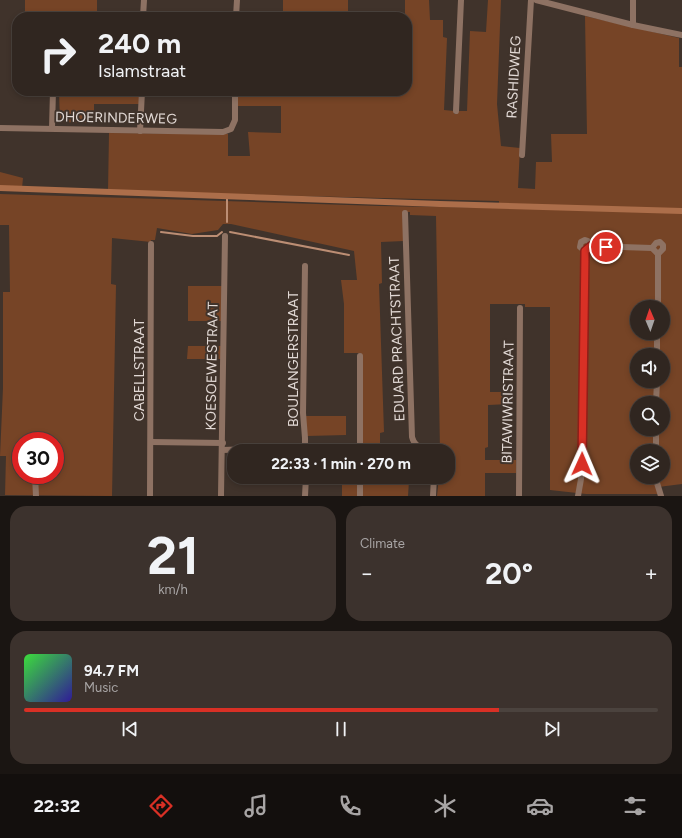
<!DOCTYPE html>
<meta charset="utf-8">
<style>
body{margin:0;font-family:Figtree,sans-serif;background:#3c322d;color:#f1f3f6;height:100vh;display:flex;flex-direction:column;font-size:15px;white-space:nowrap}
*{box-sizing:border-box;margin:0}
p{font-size:13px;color:#a8a5a5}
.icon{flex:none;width:22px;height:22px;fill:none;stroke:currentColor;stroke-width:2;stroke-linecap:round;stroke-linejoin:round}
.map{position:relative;height:496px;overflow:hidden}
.side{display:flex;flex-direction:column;gap:10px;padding:10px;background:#1a1512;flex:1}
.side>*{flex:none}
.guide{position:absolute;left:12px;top:12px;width:400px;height:84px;border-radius:16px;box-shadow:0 2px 6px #0003,0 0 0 1px #4b433e;background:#302620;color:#f1f3f6;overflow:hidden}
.needle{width:26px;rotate:358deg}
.fabs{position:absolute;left:630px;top:300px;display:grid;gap:8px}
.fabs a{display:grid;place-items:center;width:40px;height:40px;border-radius:50%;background:#302620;box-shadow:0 2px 6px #0003,0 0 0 1px #4b433e;font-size:20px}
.speed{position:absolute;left:12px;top:432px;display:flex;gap:8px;font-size:20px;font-weight:700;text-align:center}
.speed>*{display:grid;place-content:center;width:52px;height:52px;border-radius:50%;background:#302620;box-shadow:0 2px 6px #0003,0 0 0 1px #4b433e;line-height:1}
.speed .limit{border:6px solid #d22;background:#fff;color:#111}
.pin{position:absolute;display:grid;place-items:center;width:34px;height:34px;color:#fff;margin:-17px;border:2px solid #fff;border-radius:50%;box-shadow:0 1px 4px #0007}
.me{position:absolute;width:44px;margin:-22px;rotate:1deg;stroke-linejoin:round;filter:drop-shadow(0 0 3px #0008)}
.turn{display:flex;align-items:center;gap:14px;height:84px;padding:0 20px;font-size:18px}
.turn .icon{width:52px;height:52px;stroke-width:2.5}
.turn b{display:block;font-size:28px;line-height:34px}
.big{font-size:30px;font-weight:700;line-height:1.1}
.side .card{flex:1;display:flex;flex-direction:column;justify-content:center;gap:6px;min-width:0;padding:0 14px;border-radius:16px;background:#3c322d}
.side .dial{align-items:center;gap:0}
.dial b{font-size:52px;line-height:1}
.song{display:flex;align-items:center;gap:12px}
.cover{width:48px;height:48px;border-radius:6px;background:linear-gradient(135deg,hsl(120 70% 55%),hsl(250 70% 35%))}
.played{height:4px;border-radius:2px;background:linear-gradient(90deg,#d93025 75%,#4b433e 75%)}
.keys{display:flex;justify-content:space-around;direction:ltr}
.heat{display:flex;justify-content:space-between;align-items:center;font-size:22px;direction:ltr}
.side .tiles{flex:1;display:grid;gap:10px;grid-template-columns:1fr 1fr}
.card:last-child{grid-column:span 2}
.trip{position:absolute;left:227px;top:444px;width:228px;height:40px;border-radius:16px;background:#302620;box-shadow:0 2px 6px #0003,0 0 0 1px #4b433e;font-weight:700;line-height:40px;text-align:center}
.dock{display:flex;height:64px;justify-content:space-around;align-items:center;background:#130f0d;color:#a8a5a5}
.dock .icon{width:28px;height:28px}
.dock .current{color:#d93025}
.dock b{font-size:18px;color:#f1f3f6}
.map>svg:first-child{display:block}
.green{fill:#764426;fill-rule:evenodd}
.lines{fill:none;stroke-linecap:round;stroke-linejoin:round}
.stream{stroke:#bc8e74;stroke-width:2}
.canal{stroke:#ac6e4a;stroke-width:6}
.minor{stroke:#8e7263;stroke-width:6}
.route-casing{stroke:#8d1f18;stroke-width:10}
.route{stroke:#d93025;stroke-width:7}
.labels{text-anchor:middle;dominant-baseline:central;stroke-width:4;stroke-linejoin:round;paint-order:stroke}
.street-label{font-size:14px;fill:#e2d9d5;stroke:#40332b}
</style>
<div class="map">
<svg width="682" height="496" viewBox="0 0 682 496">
<rect width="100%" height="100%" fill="#40332b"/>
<g class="green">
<rect x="25" y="0" width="72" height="17"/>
<path d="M283,0H348V12H391L390,17H283Z"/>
<path d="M405,0H429L430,20H443V37L447,38L444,110L454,111V114H457V111H467L470,31L486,32L488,0H501L497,104L501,146L520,148L518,188L535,189L536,162H552L551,134H587L585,16L679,38V67H682V484L658,487V494H586L550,490V307H525V304H490V392H513V404L488,405V447L485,448V460H516V473H485V496H437L439,477H448V451H440L436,216L410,215V212H403L404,241L381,242L382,283L379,284L384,432L380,433V451H363L361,353H344V304L341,280H357L354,251L231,224H223L218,230L192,234L157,228L155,240H151V242L112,238L111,284L116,285L112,496L5,495L6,456H0L3,388V292H10L9,225H0V194L380,206L499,208V201L108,191L109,133L228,134V156H250L248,132L281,133V106H237V91H407V17H405ZM637,307H663V333H637ZM637,355H663V381H637ZM637,403H663V429H637ZM21,441H55V475H21ZM637,451H663V477H637Z"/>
<path d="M59,91H139V104H94V123L60,122Z"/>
<path d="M0,172L23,178L22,188L0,187Z"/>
<path d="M188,286H222L223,321H188Z"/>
<path d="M188,346H222V359H187Z"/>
<path d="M305,416H346V435L307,436Z"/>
<rect x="342" y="477" width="16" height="19"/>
<path d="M363,477H400V480L409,481L408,496H363Z"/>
</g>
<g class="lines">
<g class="stream">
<path d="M227,222V196"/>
<path d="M161,232L193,236H217L222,232"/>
<path d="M230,232L349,255"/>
</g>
<path class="canal" d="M0,188L440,204L682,211"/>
<g class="minor">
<path d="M536,0L633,25L682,35"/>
<path d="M143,17L144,0"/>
<path d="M236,17L237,0"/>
<path d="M633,25V0"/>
<path d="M456,111L461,0"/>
<path d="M0,128L223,132L231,129L235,120V91"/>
<path d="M52,128L53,91"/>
<path d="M140,131L142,91"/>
<path d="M522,155L531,0"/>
<path d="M405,213L412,437C416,451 423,444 431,451"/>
<path d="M652,248L656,243L660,242L663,245V249L658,254"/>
<path d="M585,251L580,247L581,242L585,240L588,241L591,246"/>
<path d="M305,266L303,413L305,438V451"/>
<path d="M657,355V333"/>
<path d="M360,356V451"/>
<path d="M656,403L657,381"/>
<path d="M151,442L223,443"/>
<path d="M223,450L305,447"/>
<path d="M656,451V429"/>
<path d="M35,475L36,496"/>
<path d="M656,477L657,483L661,496"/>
<path d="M150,496L151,244"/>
<path d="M221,496L225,236"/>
<path d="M305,496L306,477"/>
<path d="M360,496V477"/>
<path d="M433,496L434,477"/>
<path d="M519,496L520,308"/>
<path d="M578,496L581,479L585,251L591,246L652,248L658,254V307"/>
</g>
</g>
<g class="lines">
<defs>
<path id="route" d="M582,464L585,253V251L591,246L606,247"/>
</defs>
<use href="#route" class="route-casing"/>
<use href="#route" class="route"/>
</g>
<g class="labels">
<g class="street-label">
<text transform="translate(514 77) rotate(-87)">RASHIDWEG</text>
<text transform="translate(116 118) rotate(1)">DHOERINDERWEG</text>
<text transform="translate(397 339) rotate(-92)">EDUARD PRACHTSTRAAT</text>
<text transform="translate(293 359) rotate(-90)">BOULANGERSTRAAT</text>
<text transform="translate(212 366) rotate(-89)">KOESOEWESTRAAT</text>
<text transform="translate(139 370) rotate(-90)">CABELLSTRAAT</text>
<text transform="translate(508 402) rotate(-89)">BITAWIWRISTRAAT</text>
</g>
</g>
</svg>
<div class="fabs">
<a><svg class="needle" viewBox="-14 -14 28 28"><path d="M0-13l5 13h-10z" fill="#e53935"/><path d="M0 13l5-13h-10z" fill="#a8a5a5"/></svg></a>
<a><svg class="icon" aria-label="sound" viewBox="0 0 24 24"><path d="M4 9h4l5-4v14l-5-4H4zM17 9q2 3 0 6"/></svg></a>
<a><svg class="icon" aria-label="search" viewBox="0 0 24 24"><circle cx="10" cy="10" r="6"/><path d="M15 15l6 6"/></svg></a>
<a><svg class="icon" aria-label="layers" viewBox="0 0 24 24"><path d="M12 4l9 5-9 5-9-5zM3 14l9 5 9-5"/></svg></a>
</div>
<div class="speed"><div class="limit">30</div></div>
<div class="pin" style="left:606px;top:247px;background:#d93025"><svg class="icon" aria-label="arrive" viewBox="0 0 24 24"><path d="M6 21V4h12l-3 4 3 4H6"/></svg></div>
<svg class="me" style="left:582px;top:464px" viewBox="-20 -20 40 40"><path d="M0-17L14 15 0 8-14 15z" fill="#d93025" stroke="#fff" stroke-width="4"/></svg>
<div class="trip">22:33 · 1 min · 270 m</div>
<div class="guide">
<div class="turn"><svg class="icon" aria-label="right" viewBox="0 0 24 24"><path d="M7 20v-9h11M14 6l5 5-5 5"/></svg><div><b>240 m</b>Islamstraat</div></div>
</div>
</div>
<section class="side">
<div class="tiles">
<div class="card dial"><b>21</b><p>km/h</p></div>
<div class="card"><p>Climate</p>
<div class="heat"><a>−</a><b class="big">20°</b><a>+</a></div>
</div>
<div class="card">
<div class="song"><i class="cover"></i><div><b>94.7 FM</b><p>Music</p></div></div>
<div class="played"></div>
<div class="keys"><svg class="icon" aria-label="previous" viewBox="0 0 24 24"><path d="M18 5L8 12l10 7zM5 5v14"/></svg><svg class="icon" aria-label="pause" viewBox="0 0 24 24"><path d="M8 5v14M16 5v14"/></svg><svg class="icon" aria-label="next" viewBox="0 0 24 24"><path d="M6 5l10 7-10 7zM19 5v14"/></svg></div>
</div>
</div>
</section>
<nav class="dock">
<b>22:32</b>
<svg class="icon current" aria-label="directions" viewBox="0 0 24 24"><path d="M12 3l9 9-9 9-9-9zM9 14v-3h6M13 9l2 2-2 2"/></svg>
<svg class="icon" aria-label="music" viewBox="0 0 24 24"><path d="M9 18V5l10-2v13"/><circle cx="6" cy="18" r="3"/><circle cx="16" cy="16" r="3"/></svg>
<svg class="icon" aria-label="phone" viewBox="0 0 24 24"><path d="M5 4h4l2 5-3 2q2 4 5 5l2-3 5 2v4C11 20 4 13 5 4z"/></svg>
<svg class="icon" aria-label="climate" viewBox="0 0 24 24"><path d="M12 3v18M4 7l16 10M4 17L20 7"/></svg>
<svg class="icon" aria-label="car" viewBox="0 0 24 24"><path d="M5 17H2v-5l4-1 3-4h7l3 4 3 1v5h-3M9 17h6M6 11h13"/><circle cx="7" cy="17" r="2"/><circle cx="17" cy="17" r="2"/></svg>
<svg class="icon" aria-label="filters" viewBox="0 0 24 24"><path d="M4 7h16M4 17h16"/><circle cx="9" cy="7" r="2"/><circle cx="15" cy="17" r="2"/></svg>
</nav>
